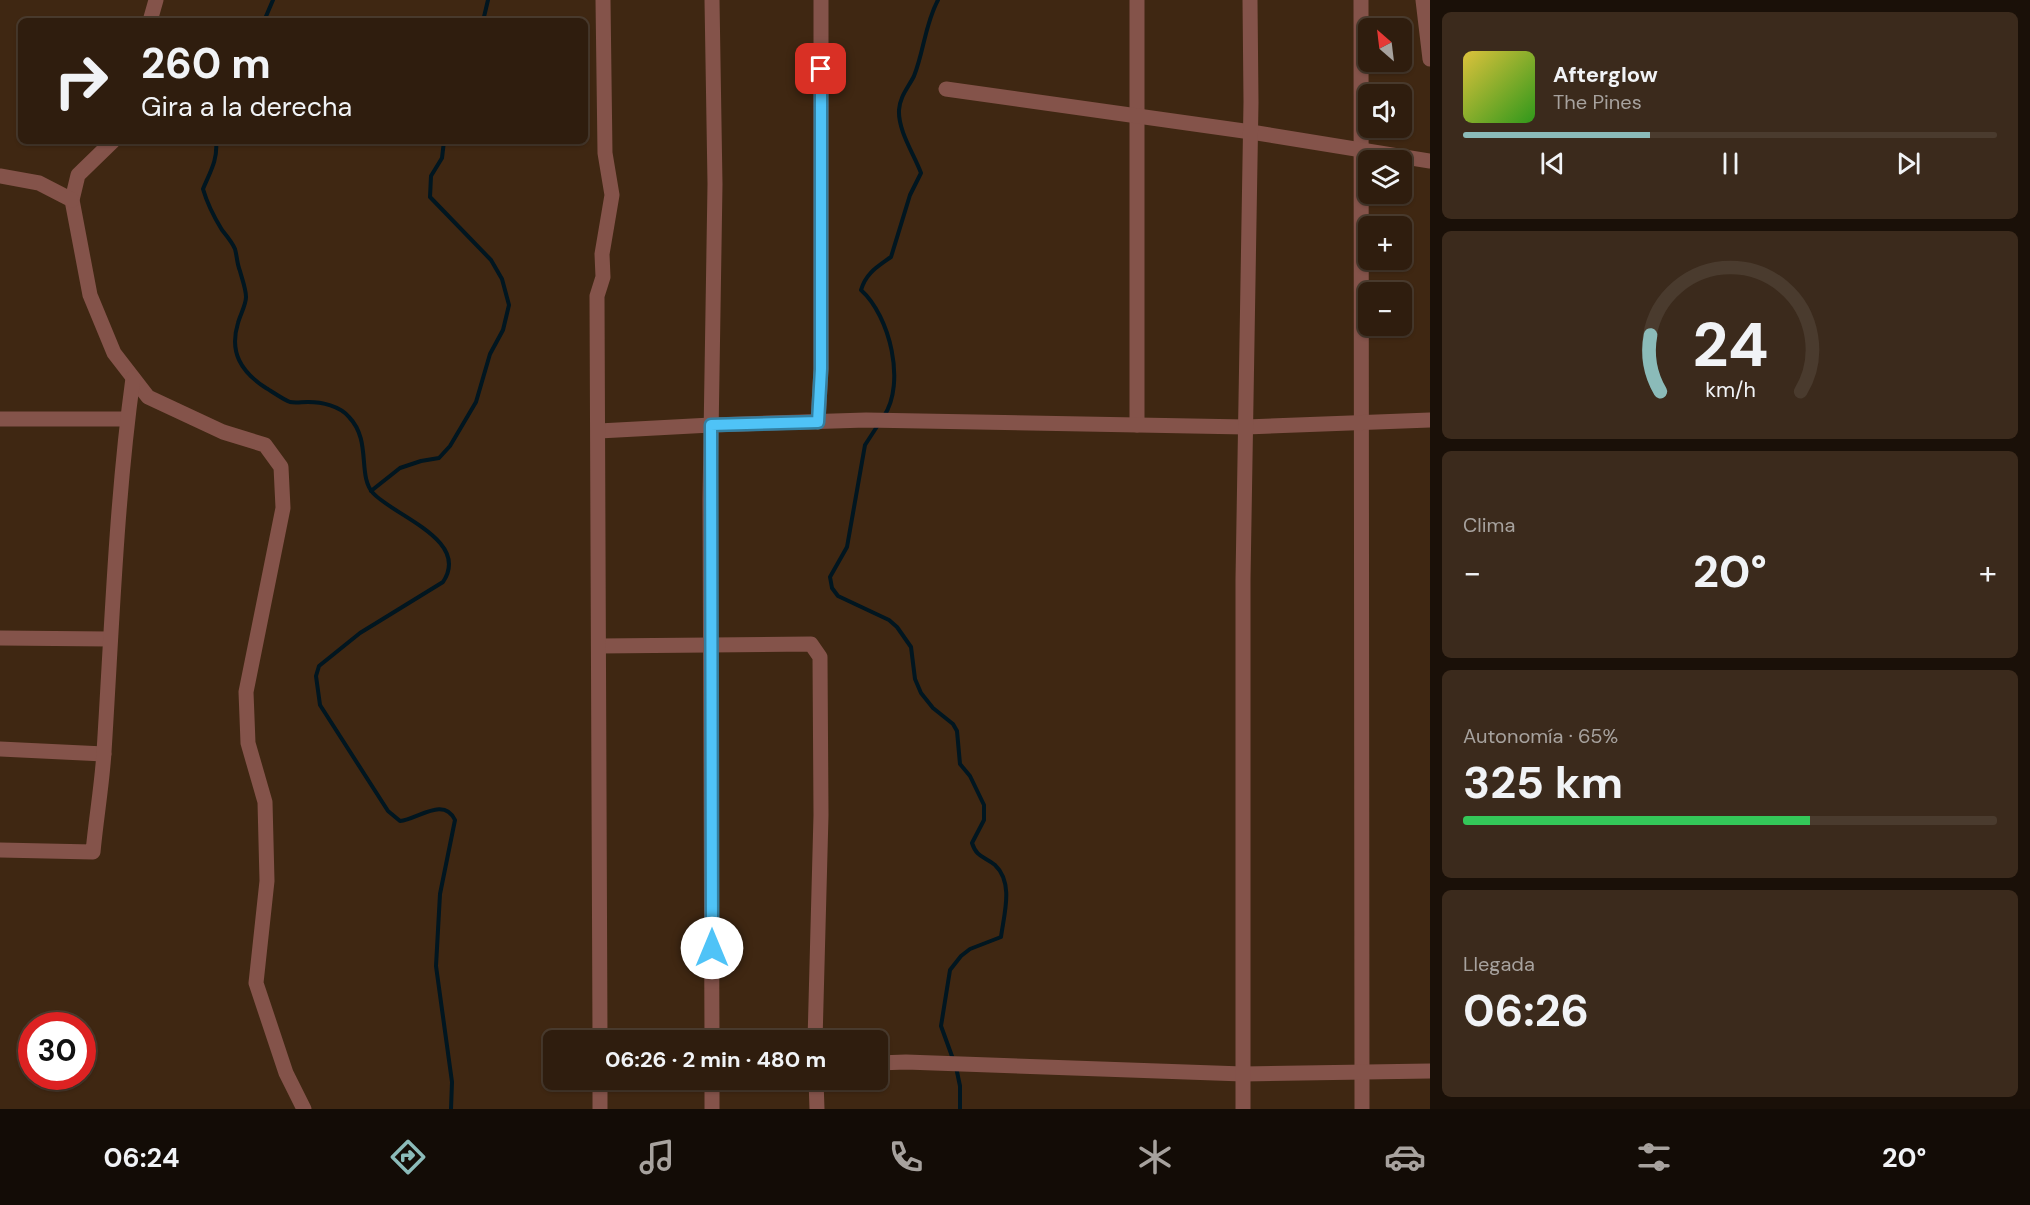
<!DOCTYPE html>
<html lang="es">
<meta charset="utf-8">
<style>
body{margin:0;font-family:"DM Sans",sans-serif;background:#3b2a1c;color:#f1f3f6;height:100vh;display:flex;flex-direction:column;font-size:22px;white-space:nowrap}
*{box-sizing:border-box;margin:0}
p{font-size:20px;color:#a7a29e}
.icon{flex:none;width:33px;height:33px;fill:none;stroke:currentColor;stroke-width:2;stroke-linecap:round;stroke-linejoin:round}
.map{position:relative;flex:1;overflow:hidden}
.side{display:flex;flex-direction:column;gap:12px;padding:12px;background:#1a1008;width:600px}
.side>*{flex:none}
.guide{position:absolute;left:18px;top:18px;width:570px;height:126px;border-radius:9px;box-shadow:0 2px 4px #0004,0 0 0 2px #4a3b2e;background:#2f1d0e;color:#f1f3f6;overflow:hidden}
.needle{width:39px;rotate:332deg}
.controls{position:absolute;left:1358px;top:18px;display:grid;gap:12px}
.controls a{display:grid;place-items:center;width:54px;height:54px;border-radius:9px;background:#2f1d0e;box-shadow:0 2px 4px #0004,0 0 0 2px #4a3b2e;font-size:30px}
.speed{position:absolute;left:18px;top:1012px;display:flex;gap:12px;font-size:30px;font-weight:700;text-align:center}
.speed>*{display:grid;place-content:center;width:78px;height:78px;border-radius:50%;background:#2f1d0e;box-shadow:0 2px 4px #0004,0 0 0 2px #4a3b2e;line-height:1}
.speed .limit{border:9px solid #d22;background:#fff;color:#111}
.pin{position:absolute;display:grid;place-items:center;width:51px;height:51px;color:#fff;margin:-26px;border-radius:12px;box-shadow:0 3px 9px #0006}
.me{position:absolute;width:66px;margin:-33px;rotate:0deg;stroke-linejoin:round;filter:drop-shadow(0 0 4px #0008)}
.turn{display:flex;align-items:center;gap:21px;height:126px;padding:0 24px;font-size:27px}
.turn .icon{width:78px;height:78px;stroke-width:2.5}
.turn b{display:block;font-size:42px;line-height:51px}
.big{font-size:45px;font-weight:700;line-height:1.1}
.side .widget{flex:1;display:flex;flex-direction:column;justify-content:center;gap:9px;min-width:0;padding:0 21px;border-radius:9px;background:#3b2a1c}
.side .dial{align-items:center;gap:0}
.dial svg{height:156px;overflow:visible;fill:none;stroke:#4a3b2e;stroke-width:7;stroke-linecap:round;text-anchor:middle}
.dial text{fill:#f1f3f6;stroke:none}
.song{display:flex;align-items:center;gap:18px}
.cover{width:72px;height:72px;border-radius:9px;background:linear-gradient(135deg,hsl(50 70% 55%),hsl(110 70% 35%))}
.played{height:6px;border-radius:3px;background:linear-gradient(90deg,#8bbbb9 35%,#4a3b2e 35%)}
.keys{display:flex;justify-content:space-around;direction:ltr}
.heat{display:flex;justify-content:space-between;align-items:center;font-size:33px;direction:ltr}
.charge{height:9px;border-radius:4px;background:linear-gradient(90deg,#34c759 65%,#4a3b2e 0)}
.trip{position:absolute;left:543px;top:1030px;width:345px;height:60px;border-radius:9px;background:#2f1d0e;box-shadow:0 2px 4px #0004,0 0 0 2px #4a3b2e;font-weight:700;line-height:60px;text-align:center}
.dock{display:flex;height:96px;justify-content:space-around;align-items:center;background:#130c06;color:#a7a29e}
.dock .icon{width:42px;height:42px}
.dock .active{color:#8bbbb9}
.dock b{font-size:27px;color:#f1f3f6}
main{display:flex;flex:1;min-height:0}
.map>svg:first-child{display:block}
.lines{fill:none;stroke-linecap:round;stroke-linejoin:round}
.stream{stroke:#011620;stroke-width:4}
.minor{stroke:#84534a;stroke-width:15}
.route-casing{stroke:#337fa1;stroke-width:15}
.route{stroke:#4fc3f7;stroke-width:10}
</style>
<main>
<div class="map">
<svg width="1430" height="1109" viewBox="0 0 1430 1109">
<rect width="100%" height="100%" fill="#3f2712"/>
<g class="lines">
<g class="stream">
<path d="M264,21L273,0"/>
<path d="M483,21L488,0"/>
<path d="M216,141C218,160 210,172 203,189C207,203 214,217 222,230C226,235 232,242 235,249C237,256 237,264 240,271C242,279 246,289 246,297C246,305 240,315 238,323C229,352 241,372 266,388C273,392 282,399 290,402C295,403 302,402 308,402C322,402 340,406 349,417C372,441 357,475 373,493C394,516 471,540 443,582L360,633L319,666L316,676L320,705L388,811L400,821C418,819 444,796 455,820L440,894L436,966L452,1082L451,1109"/>
<path d="M884,416C906,383 890,316 861,290C866,273 877,267 891,257L910,195L921,173C914,154 898,131 899,110C900,96 908,88 914,76C924,51 925,24 938,0"/>
<path d="M878,425L865,445L847,547L830,577L832,588L838,596L889,620L897,627L911,647L915,679L921,693L933,708L953,724L957,731L960,764L970,776L984,805V820L972,843C977,858 984,856 995,865C1014,883 1004,914 1001,937L970,949L961,956L950,970L941,1026L953,1059"/>
<path d="M371,491L400,468L421,461L439,458L450,446L476,402L490,354L503,330L509,305L502,279L491,260L430,197L431,176L442,158L444,141"/>
<path d="M956,1067L960,1086V1109"/>
</g>
<g class="minor">
<path d="M1137,0V425"/>
<path d="M1361,0L1362,1109"/>
<path d="M1423,0L1430,59"/>
<path d="M150,21L156,0"/>
<path d="M946,89L1251,132L1430,161"/>
<path d="M113,141L78,175L72,200L90,295L114,353L148,397L223,432L265,445L281,467L283,508L246,692L248,743L265,802L267,881L256,983L286,1073L304,1109"/>
<path d="M0,176L39,183L72,200"/>
<path d="M0,419H127"/>
<path d="M818,422L821,369V0"/>
<path d="M599,431L711,425L866,420L1246,427L1430,420"/>
<path d="M0,638L109,639"/>
<path d="M599,646L811,644L820,657L821,815L815,1041"/>
<path d="M0,749L104,754"/>
<path d="M0,850L93,852C96,819 102,785 104,752C112,627 116,502 133,378"/>
<path d="M600,1041L597,296L603,277L602,254L612,195L605,153L603,0"/>
<path d="M712,1041L710,499L715,184L712,0"/>
<path d="M878,1063L906,1062L1243,1074L1430,1071"/>
<path d="M600,1080V1109"/>
<path d="M712,1080V1109"/>
<path d="M816,1080L817,1109"/>
<path d="M1243,1109V579L1251,102L1250,0"/>
</g>
</g>
<g class="lines">
<defs>
<path id="route" d="M712,948L711,425L818,422L821,369V69"/>
</defs>
<use href="#route" class="route-casing"/>
<use href="#route" class="route"/>
</g>
</svg>
<div class="controls">
<a><svg class="needle" viewBox="-14 -14 28 28"><path d="M0-13l5 13h-10z" fill="#e53935"/><path d="M0 13l5-13h-10z" fill="#a7a29e"/></svg></a>
<a><svg class="icon" aria-label="sound" viewBox="0 0 24 24"><path d="M4 9h4l5-4v14l-5-4H4zM17 9q2 3 0 6"/></svg></a>
<a><svg class="icon" aria-label="layers" viewBox="0 0 24 24"><path d="M12 4l9 5-9 5-9-5zM3 14l9 5 9-5"/></svg></a>
<a>+</a>
<a>−</a>
</div>
<div class="speed"><div class="limit">30</div></div>
<div class="pin" style="left:821px;top:69px;background:#d93025"><svg class="icon" aria-label="arrive" viewBox="0 0 24 24"><path d="M6 21V4h12l-3 4 3 4H6"/></svg></div>
<svg class="me" style="left:712px;top:948px" viewBox="-20 -20 40 40"><circle r="19" fill="#fff"/><path d="M0-13L10 11 0 6-10 11z" fill="#4fc3f7"/></svg>
<div class="trip">06:26 · 2 min · 480 m</div>
<div class="guide">
<div class="turn"><svg class="icon" aria-label="right" viewBox="0 0 24 24"><path d="M7 20v-9h11M14 6l5 5-5 5"/></svg><div><b>260 m</b>Gira a la derecha</div></div>
</div>
</div>
<section class="side">
<div class="widget">
<div class="song"><i class="cover"></i><div><b>Afterglow</b><p>The Pines</p></div></div>
<div class="played"></div>
<div class="keys"><svg class="icon" aria-label="previous" viewBox="0 0 24 24"><path d="M18 5L8 12l10 7zM5 5v14"/></svg><svg class="icon" aria-label="pause" viewBox="0 0 24 24"><path d="M8 5v14M16 5v14"/></svg><svg class="icon" aria-label="next" viewBox="0 0 24 24"><path d="M6 5l10 7-10 7zM19 5v14"/></svg></div>
</div>
<div class="widget dial"><svg viewBox="0 0 100 80">
<path d="M14 69A42 42 0 1 1 86 69"/>
<path d="M14 69A42 42 0 0 1 9 40" stroke="#8bbbb9"/>
<text x="50" y="56" font-size="32" font-weight="700">24</text>
<text x="50" y="72" font-size="11">km/h</text>
</svg></div>
<div class="widget"><p>Clima</p>
<div class="heat"><a>−</a><b class="big">20°</b><a>+</a></div>
</div>
<div class="widget"><p>Autonomía · 65%</p><b class="big">325 km</b><div class="charge"></div></div>
<div class="widget"><p>Llegada</p><b class="big">06:26</b></div>
</section>
</main>
<nav class="dock">
<b>06:24</b>
<svg class="icon active" aria-label="directions" viewBox="0 0 24 24"><path d="M12 3l9 9-9 9-9-9zM9 14v-3h6M13 9l2 2-2 2"/></svg>
<svg class="icon" aria-label="music" viewBox="0 0 24 24"><path d="M9 18V5l10-2v13"/><circle cx="6" cy="18" r="3"/><circle cx="16" cy="16" r="3"/></svg>
<svg class="icon" aria-label="phone" viewBox="0 0 24 24"><path d="M5 4h4l2 5-3 2q2 4 5 5l2-3 5 2v4C11 20 4 13 5 4z"/></svg>
<svg class="icon" aria-label="climate" viewBox="0 0 24 24"><path d="M12 3v18M4 7l16 10M4 17L20 7"/></svg>
<svg class="icon" aria-label="car" viewBox="0 0 24 24"><path d="M5 17H2v-5l4-1 3-4h7l3 4 3 1v5h-3M9 17h6M6 11h13"/><circle cx="7" cy="17" r="2"/><circle cx="17" cy="17" r="2"/></svg>
<svg class="icon" aria-label="filters" viewBox="0 0 24 24"><path d="M4 7h16M4 17h16"/><circle cx="9" cy="7" r="2"/><circle cx="15" cy="17" r="2"/></svg>
<b>20°</b>
</nav>
